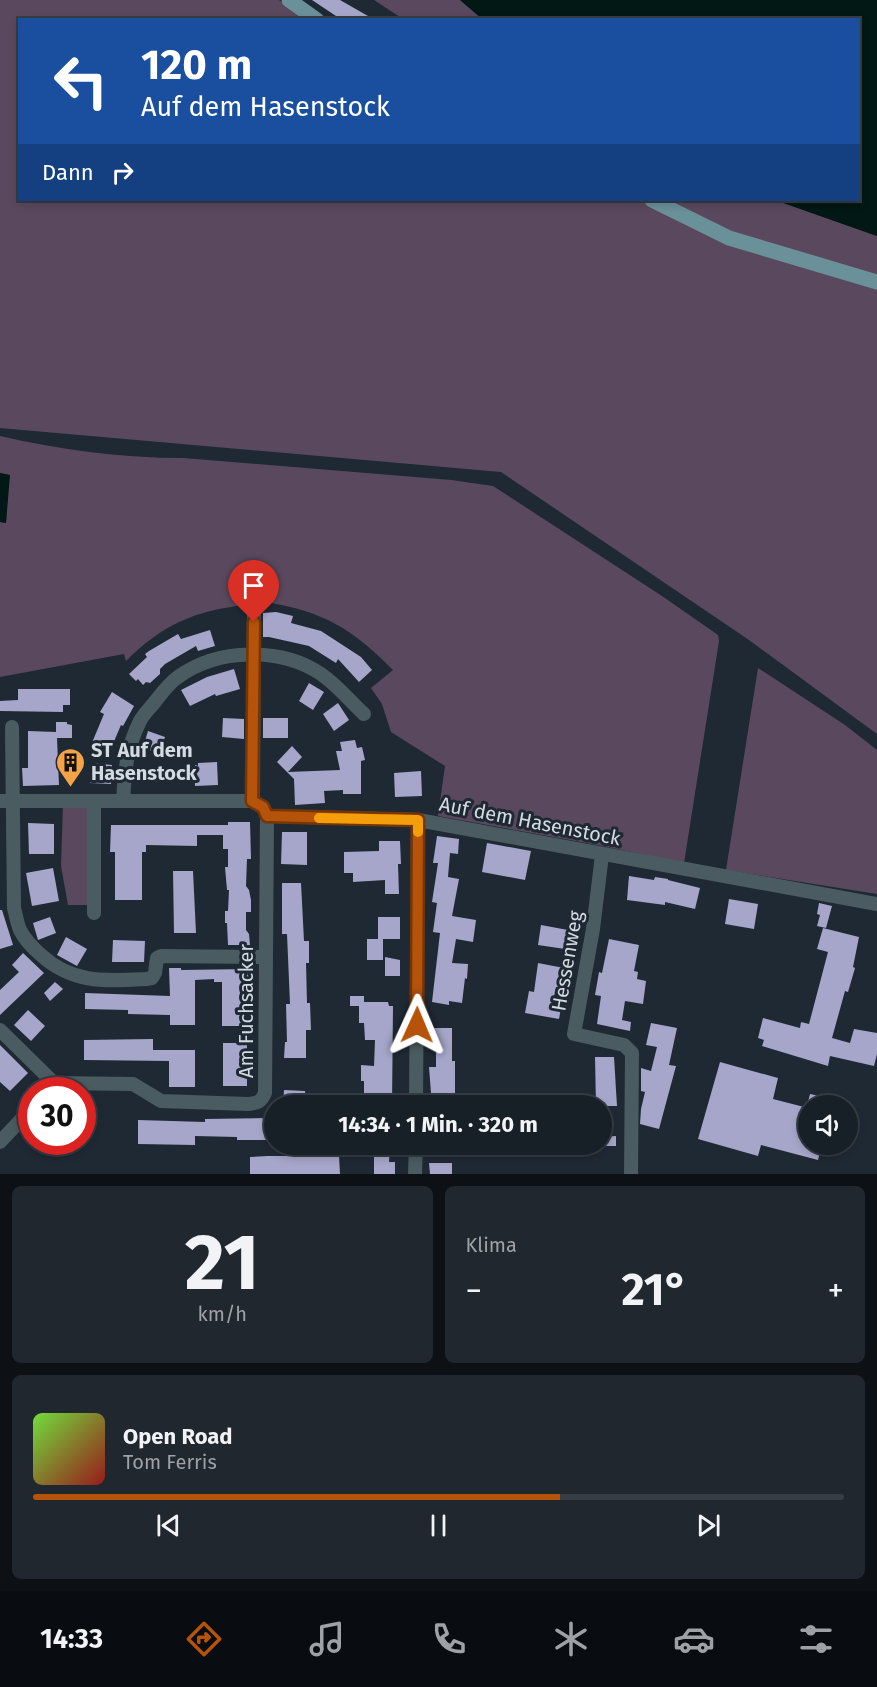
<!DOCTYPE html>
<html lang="de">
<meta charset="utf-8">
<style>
body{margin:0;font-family:"Fira Sans",sans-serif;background:#20272f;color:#f1f3f6;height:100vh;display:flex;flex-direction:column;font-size:22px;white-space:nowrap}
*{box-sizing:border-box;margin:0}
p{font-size:20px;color:#9ea2a7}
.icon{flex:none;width:33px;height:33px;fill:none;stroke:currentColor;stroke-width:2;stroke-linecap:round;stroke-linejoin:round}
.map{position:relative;height:1174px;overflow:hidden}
.details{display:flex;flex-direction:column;gap:12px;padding:12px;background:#0d1115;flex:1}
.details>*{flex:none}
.banner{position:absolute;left:18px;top:18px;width:842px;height:183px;border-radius:0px;box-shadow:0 3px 9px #0003,0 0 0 2px #363d44;background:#1a4fa0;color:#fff;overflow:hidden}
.controls{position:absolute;left:798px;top:1095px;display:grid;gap:12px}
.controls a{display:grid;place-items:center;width:60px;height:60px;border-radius:50%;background:#171f27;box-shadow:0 3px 9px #0003,0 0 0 2px #363d44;font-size:30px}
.speed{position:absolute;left:18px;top:1077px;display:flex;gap:12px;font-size:30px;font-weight:700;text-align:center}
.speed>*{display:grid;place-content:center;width:78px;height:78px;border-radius:50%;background:#171f27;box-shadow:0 3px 9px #0003,0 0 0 2px #363d44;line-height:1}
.speed .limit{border:9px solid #d22;background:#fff;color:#111}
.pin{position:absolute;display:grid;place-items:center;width:51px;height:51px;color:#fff;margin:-62px -26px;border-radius:50% 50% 50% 0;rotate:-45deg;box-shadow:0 0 6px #0007}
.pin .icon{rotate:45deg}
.me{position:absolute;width:66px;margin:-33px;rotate:1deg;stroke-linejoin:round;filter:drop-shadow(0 0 4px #0008)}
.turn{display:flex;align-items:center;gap:21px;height:126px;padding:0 24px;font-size:27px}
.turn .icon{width:78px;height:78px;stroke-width:2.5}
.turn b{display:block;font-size:42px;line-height:51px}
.then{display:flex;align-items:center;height:57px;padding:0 24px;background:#0003;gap:12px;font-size:22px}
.big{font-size:45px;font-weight:700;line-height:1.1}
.details .tile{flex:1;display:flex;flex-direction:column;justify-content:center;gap:9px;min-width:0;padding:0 21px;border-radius:9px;background:#20272f}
.details .dial{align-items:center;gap:0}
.dial b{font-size:78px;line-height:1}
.song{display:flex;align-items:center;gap:18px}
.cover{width:72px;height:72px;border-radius:9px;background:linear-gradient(135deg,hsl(100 70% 55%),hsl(0 70% 35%))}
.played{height:6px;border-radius:3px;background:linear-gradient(90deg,#b45309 65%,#363d44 65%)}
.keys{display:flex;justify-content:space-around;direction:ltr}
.heat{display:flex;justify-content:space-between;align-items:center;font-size:33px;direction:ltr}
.details .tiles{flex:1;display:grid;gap:12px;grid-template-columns:1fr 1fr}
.tile:last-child{grid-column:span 2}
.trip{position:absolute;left:264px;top:1095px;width:348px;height:60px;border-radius:30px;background:#171f27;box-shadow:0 3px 9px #0003,0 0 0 2px #363d44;font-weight:700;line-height:60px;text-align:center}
.tabs{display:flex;height:96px;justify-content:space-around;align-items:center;background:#090c10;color:#9ea2a7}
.tabs .icon{width:42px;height:42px}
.tabs .active{color:#b45309}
.tabs b{font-size:27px;color:#f1f3f6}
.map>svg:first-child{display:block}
.green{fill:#5a495e}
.water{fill:#021814}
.building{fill:#a6a6ca}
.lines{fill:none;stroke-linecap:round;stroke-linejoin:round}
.minor{stroke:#4a5c61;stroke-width:14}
.major{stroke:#6a909a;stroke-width:15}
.route-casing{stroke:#753606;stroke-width:15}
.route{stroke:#b45309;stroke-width:10}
.slow{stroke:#f59e0b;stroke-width:10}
.labels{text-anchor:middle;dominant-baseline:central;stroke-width:6;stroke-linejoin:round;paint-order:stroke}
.poi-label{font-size:20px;font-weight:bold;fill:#d3dae1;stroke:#1f2934;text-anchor:start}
.street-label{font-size:20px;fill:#d3dae1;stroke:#1f2934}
</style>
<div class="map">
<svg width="877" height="1174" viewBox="0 0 877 1174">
<rect width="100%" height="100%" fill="#1f2934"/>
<g class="green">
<path d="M0,0H279L306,19L20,20V200H775L877,236V734L749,640L501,472L0,428Z"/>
<path d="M374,0H460L483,19H403Z"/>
<path d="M0,436C60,450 122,458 183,458L451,480L493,486L662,596L718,635L719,641L684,863L603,846L438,816L445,766L391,732L382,704L371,688L393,670C352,628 322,611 265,602L262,587L243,589L244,605C194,611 162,625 126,661L124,654L0,677V522L6,523L9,475L0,473Z"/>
<path d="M758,668L845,725L877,750V894L726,870Z"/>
<path d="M91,803V905H68L61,866L63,804Z"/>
</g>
<g class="water">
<path d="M460,0H877V236L775,200H858V20H483Z"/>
<path d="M0,473L10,475L6,523L0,522Z"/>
</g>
<g class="building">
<path d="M312,0H340L375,20H342Z"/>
<path d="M276,612L293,616L291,623L321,631L361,657L372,670L359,682L338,659L336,663L309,646L269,637H263V613Z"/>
<path d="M210,630L215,646L198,651L196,646L165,664L160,669V674L150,683L146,682L143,685L138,679L136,681L129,674L147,657L145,654L149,651L178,634L181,639Z"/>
<path d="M234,669L240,689L216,696L215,694L190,706L181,690L207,677Z"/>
<path d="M309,683L324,692L313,710L299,701Z"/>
<path d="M18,689H70V705H63V712L0,711V701L18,700Z"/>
<path d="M112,692L134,706L123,726L121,725L109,753L91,745L104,714L100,712Z"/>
<path d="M338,703L349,720L334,731L323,714Z"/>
<path d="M223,718L244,719V739L222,737Z"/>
<rect x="263" y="718" width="25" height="20"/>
<path d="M56,722H67V724L72,725V738H57L59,785L23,786L22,768H28V731L56,732Z"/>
<path d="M148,731L165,737L159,753L143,748Z"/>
<path d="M355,740L357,748L362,747L365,760L361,761V794H343V790L324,791L325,803L295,805L294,779L277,762L292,746L302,757L288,772L340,770L336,751H342L340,742Z"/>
<path d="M217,762L218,785L195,786V765L198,766V763Z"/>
<path d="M92,763L112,765L111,784L90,783Z"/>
<path d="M138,767L157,769V782H137Z"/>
<path d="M421,771L422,796L395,797L394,773Z"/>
<path d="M228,822H250L251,859H247L246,886L249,890L251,900V912H246V930L249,934L250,945H228L227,923H225V911H228L229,890H227L225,867H228V849H223V835H197V846L146,845V852H142V900H115V852H110L111,825H228Z"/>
<path d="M28,823L54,824V854H29Z"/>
<path d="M282,832H307V865L281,864Z"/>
<path d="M437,836L459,839L458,854L450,853L448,877L459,879L452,916L476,920L473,942L456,939L452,963L468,964L467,979L465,978L462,1003L449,1001V1005L432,1002L440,933L433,932L437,903L432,902L438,863H433Z"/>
<path d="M379,841H400L401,864H398L399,894H385V880L353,882V873H344V852L379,851Z"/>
<path d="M487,843L531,851L525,880L482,872Z"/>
<path d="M53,868L59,901L32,906L26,873Z"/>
<path d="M173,871H193L196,933H174Z"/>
<path d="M629,876L654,880L655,877L668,879V880L700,888L695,909L665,902V905L627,900Z"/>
<path d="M282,883H301L304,941H309V963H306L307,1003H310L311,1030H306V1058H284L285,1042H287L286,1004H290L287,934H282Z"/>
<path d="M729,899L758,904L754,929L725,924Z"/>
<path d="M819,903L832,906L826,928L817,926L820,915L817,914Z"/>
<path d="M0,910H2L13,945L0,949Z"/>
<path d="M50,917L56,933L38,940L33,923Z"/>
<rect x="378" y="917" width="22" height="22"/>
<path d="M541,925L568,930L565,949L538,945Z"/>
<path d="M823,928L859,937L853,967L855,968L848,992L845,991L832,1038L850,1043L854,1029L877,1033V1054L874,1066L830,1056L828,1066L762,1046L764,1040L758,1038L763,1018L800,1028L801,1022L809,1024L828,952L817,949Z"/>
<path d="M66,937L87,949L77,966L57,955Z"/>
<rect x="367" y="939" width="16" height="21"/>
<path d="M609,939L639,945L634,971L638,972L637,979L646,981L643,1004L625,1001L622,1020L631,1022L630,1031L597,1024L601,996L595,995L599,972L602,973Z"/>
<path d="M113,940L145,941L144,962H112Z"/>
<path d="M23,953L44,973L0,1015V990L19,972L12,965Z"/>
<path d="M385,957L400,960V976H385Z"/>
<path d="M538,963L564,968L561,988L556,987L552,1006L561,1008L559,1019L525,1013L529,991L534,992Z"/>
<path d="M169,968H181V970L251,969V982H247L249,1012H247L245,1026H222V982H214V979L195,980V1025H170V1015L128,1014V1010L85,1009V993L170,996Z"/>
<path d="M55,982L63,989L50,1001L44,993Z"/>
<path d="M350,996H364V1002H388L389,1006H393L392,1106H377V1101H364V1081H361V1065L374,1066L375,1040H365L364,1023H359V1006H350Z"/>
<path d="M28,1010L45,1026L31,1041L14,1025Z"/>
<path d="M651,1023L677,1028L669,1065L676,1066L659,1129L640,1124L641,1109L645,1092L641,1091V1068L651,1071L657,1047L646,1045Z"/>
<path d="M433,1028H452V1061H455V1094L459,1093V1106H432L429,1067H436V1049H433Z"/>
<path d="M153,1039V1050H195V1087H169V1061L84,1060V1040Z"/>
<rect x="223" y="1043" width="24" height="43"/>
<path d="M0,1045L28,1073L10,1091L0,1082Z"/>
<path d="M595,1057H614L617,1106H596Z"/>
<path d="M720,1062L778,1078L773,1099L808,1108V1144H822L818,1160L761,1145L758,1156L698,1139Z"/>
<path d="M284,1090L305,1091L306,1106H283Z"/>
<path d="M810,1094L824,1097L822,1106H807Z"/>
<path d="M267,1118L268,1140H237V1137L195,1136V1145L138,1144V1120L205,1122V1119Z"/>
<path d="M616,1136V1146H602V1137Z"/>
<path d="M374,1144H390L389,1162H395V1174H374Z"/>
<path d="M268,1156H339L340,1174H250V1157Z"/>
<path d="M429,1163H452V1174H430Z"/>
</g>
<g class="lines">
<g class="minor">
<path d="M12,727L14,908C16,915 17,923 20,930C25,940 33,948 41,955C73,984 105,981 146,979L152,978L155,973L157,958L161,956L265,957"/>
<path d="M0,801H253L263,807L267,816L418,820L877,904"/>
<path d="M123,801C125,771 126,749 140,721C143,715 149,709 154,703C161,694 169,683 178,677C218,648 281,647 321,674C337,685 350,701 364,714"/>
<path d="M253,801L254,599"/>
<path d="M602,855L593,929L574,1034L624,1045L632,1053L631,1174"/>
<path d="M94,913V801"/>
<path d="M0,1030L54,1083"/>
<path d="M54,1083L133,1084L161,1101L248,1104C258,1103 261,1102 265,1093L267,816"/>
<path d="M416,1106L418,820"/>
<path d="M0,1142L32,1108"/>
<path d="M415,1174L416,1144"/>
</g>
<g class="major">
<path d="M289,0L317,20"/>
<path d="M652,200L729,238L877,282"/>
</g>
</g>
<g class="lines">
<defs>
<path id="route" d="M254,622L252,801L263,807L267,816L418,820L417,1025"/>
</defs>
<use href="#route" class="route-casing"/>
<use href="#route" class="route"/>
<path class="slow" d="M319,818L418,820V832"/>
</g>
<defs>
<symbol id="building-pin" viewBox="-11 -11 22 30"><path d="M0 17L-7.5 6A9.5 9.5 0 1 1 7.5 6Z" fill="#f5a346" stroke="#1f2934"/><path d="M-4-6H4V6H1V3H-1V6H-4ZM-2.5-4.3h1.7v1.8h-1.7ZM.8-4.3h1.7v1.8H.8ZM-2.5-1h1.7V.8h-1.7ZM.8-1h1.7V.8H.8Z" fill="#111"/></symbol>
</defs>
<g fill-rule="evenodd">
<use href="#building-pin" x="54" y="746" width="33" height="45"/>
</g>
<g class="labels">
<g class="poi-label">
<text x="91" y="750">ST Auf dem<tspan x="91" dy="23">Hasenstock</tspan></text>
</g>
<g class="street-label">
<text transform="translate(530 821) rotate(11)">Auf dem Hasenstock</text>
<text transform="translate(567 961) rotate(-80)">Hessenweg</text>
<text transform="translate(246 1011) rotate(-90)">Am Fuchsacker</text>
</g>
</g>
</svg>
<div class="controls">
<a><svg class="icon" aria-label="sound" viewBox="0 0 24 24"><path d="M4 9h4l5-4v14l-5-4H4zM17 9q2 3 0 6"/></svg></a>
</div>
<div class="speed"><div class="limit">30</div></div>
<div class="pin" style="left:254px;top:622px;background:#d93025"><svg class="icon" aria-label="arrive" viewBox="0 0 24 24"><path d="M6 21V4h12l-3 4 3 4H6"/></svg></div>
<svg class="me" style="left:417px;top:1025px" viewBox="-20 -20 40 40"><path d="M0-17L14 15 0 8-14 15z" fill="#b45309" stroke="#fff" stroke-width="4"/></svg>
<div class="trip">14:34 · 1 Min. · 320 m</div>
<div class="banner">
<div class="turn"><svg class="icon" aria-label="left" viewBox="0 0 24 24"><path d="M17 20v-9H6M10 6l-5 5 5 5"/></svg><div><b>120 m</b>Auf dem Hasenstock</div></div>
<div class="then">Dann<svg class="icon" aria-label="right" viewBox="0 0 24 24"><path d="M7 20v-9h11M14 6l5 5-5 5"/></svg></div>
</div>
</div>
<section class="details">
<div class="tiles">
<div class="tile dial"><b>21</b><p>km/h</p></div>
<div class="tile"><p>Klima</p>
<div class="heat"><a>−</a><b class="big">21°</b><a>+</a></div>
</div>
<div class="tile">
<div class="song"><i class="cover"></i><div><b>Open Road</b><p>Tom Ferris</p></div></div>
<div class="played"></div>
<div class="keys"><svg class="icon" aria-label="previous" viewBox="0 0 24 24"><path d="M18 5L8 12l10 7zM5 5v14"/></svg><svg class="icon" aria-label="pause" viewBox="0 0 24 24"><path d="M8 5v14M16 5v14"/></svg><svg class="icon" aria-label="next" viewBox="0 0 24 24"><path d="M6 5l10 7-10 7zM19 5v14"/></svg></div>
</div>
</div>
</section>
<nav class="tabs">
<b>14:33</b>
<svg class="icon active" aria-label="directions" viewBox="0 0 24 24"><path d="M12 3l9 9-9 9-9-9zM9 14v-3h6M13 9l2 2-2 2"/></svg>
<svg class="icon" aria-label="music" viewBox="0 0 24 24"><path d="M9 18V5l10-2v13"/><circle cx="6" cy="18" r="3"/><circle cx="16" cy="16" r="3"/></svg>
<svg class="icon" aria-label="phone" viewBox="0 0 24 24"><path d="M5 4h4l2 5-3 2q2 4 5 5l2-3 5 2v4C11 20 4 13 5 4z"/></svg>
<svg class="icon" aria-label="climate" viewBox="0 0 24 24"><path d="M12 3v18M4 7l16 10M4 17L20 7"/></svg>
<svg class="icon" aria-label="car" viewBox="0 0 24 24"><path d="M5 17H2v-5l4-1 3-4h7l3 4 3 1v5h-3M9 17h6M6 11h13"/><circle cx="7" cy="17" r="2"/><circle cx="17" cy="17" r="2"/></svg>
<svg class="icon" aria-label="filters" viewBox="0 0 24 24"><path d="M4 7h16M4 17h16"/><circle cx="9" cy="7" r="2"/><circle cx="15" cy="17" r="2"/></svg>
</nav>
